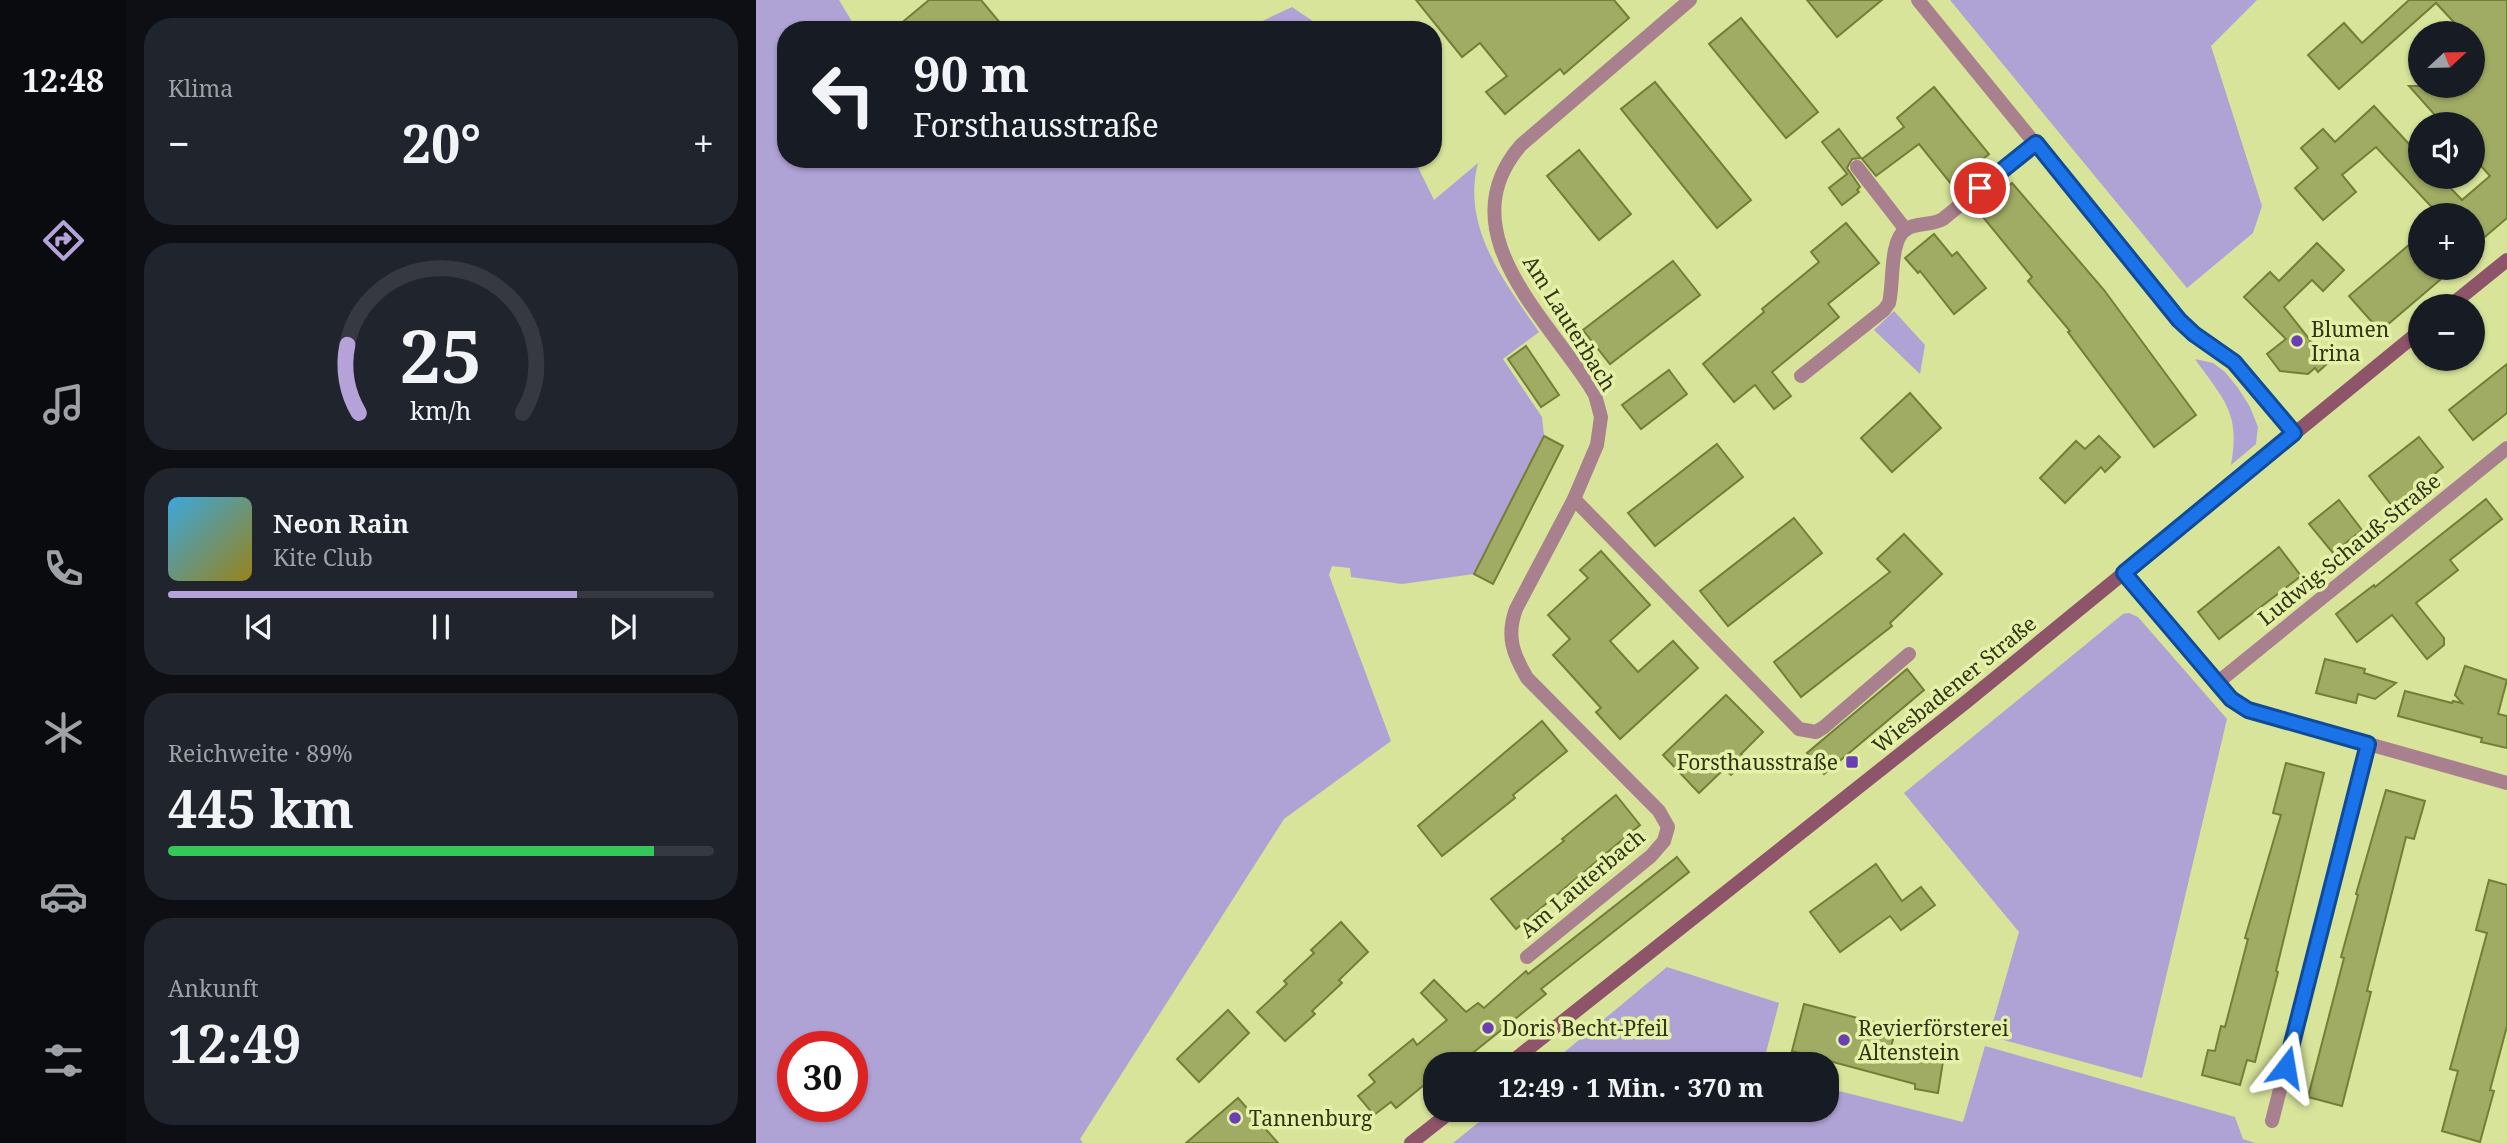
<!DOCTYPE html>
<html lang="de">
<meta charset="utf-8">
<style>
body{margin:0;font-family:"Noto Serif",serif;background:#20242c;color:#f1f3f6;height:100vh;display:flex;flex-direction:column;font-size:26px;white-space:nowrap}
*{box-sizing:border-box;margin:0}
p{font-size:23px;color:#9ea1a6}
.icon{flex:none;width:38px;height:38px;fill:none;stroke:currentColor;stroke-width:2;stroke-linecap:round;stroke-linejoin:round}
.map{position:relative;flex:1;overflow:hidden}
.details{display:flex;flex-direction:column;gap:18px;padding:18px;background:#0d0f14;width:630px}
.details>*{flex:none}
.top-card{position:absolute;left:21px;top:21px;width:665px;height:147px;border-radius:28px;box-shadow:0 2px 5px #0004;background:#171b24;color:#f1f3f6;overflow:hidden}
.needle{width:46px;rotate:68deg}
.fabs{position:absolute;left:1652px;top:21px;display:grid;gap:14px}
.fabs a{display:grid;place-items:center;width:77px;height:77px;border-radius:50%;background:#171b24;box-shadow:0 2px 5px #0004;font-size:35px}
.speed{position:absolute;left:21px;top:1031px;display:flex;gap:14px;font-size:35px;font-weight:700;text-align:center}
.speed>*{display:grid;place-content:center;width:91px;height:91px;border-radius:50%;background:#171b24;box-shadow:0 2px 5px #0004;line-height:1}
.speed .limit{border:10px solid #d22;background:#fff;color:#111}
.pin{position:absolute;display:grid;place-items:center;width:60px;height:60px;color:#fff;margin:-30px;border:4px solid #fff;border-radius:50%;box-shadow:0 2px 7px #0007}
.me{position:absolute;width:77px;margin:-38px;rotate:14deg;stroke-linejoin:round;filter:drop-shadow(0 0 5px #0008)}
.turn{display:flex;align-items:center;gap:24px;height:147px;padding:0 21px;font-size:32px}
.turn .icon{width:91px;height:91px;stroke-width:2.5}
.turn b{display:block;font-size:49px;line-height:60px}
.big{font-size:52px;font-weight:700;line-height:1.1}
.details .card{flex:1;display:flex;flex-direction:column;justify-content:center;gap:10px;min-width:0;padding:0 24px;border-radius:28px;background:#20242c}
.details .dial{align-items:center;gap:0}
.dial svg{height:182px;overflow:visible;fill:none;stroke:#363941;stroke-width:7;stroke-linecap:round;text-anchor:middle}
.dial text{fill:#f1f3f6;stroke:none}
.song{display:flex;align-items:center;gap:21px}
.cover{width:84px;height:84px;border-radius:10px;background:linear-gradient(135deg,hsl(200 70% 55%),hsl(50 70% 35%))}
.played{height:7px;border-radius:4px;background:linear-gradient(90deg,#b5a2d9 75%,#363941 75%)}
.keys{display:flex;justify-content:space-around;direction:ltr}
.heat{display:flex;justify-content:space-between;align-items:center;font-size:38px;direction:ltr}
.charge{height:10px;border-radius:5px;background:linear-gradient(90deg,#34c759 89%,#363941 0)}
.trip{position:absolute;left:667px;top:1052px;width:416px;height:70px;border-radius:28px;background:#171b24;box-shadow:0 2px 5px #0004;font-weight:700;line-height:70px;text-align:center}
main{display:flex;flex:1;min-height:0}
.tabs{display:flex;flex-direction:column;width:126px;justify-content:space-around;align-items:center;background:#090b0e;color:#9ea1a6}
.tabs .icon{width:49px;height:49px}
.tabs .active{color:#b5a2d9}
.tabs b{font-size:32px;color:#f1f3f6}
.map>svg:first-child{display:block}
.green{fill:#afa2d5;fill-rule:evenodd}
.building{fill:#a0ac64;stroke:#737e36;stroke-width:2}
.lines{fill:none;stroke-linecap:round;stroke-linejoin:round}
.street{stroke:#a9808e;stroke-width:14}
.secondary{stroke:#8e546a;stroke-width:14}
.route-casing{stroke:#114b97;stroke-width:18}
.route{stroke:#1a73e8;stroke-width:12}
.poi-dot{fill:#6b3eb6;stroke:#e4f1a6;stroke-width:2.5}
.labels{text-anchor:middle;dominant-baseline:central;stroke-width:7;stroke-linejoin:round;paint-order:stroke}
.street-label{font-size:21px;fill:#303416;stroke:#e4f1a6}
.poi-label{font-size:21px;fill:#303416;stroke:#e4f1a6;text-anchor:start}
</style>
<main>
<nav class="tabs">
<b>12:48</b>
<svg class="icon active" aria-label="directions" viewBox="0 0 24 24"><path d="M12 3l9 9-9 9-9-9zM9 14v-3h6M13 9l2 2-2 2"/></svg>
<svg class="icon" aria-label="music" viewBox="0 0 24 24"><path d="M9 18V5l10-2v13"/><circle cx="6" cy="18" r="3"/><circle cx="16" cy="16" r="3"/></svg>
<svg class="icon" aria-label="phone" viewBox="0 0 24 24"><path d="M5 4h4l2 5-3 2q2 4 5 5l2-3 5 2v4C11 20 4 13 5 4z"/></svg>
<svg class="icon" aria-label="climate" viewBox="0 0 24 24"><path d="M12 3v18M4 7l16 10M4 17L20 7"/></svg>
<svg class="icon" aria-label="car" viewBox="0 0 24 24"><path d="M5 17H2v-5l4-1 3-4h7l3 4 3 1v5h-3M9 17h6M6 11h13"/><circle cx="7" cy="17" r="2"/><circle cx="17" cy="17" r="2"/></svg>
<svg class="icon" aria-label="filters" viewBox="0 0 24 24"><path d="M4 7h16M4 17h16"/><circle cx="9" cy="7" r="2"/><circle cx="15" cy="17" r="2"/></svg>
</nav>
<section class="details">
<div class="card"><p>Klima</p>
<div class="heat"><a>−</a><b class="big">20°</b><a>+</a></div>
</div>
<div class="card dial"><svg viewBox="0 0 100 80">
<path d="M14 69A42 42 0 1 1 86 69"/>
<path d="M14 69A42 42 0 0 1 9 39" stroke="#b5a2d9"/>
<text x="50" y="56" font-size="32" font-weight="700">25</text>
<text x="50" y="72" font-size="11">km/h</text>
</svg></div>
<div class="card">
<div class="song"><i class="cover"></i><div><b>Neon Rain</b><p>Kite Club</p></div></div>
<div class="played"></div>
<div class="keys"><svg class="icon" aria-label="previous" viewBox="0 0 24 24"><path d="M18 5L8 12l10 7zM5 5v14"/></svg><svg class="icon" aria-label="pause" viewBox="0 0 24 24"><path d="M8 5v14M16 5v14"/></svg><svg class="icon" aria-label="next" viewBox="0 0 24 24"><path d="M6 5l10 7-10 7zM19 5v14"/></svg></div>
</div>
<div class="card"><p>Reichweite · 89%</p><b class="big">445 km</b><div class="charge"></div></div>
<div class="card"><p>Ankunft</p><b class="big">12:49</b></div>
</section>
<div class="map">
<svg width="1751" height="1143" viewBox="0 0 1751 1143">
<rect width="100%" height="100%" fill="#d7e49a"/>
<g class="green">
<path d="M0,0H83L101,30H30V159H181L187,168L206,159H658L678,200L722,163C705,228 749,282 783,332L747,359L786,417L788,436L718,574L646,584L595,577L594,568L576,566L573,575L635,741L528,819L324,1139L327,1143H0ZM37,1046H96V1106H37Z"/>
<path d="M1194,0H1501L1455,46L1506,206L1497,233L1431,288Z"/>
<path d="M536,7L570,30H487Z"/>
<path d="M1138,311L1169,345L1164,374L1118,330Z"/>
<path d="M1439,359L1457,363L1469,372L1482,388L1494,407L1502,427L1500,444L1475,465C1485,412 1467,399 1439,359Z"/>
<path d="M1373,613L1382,617L1471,719L1386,1078L1233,1036L1263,932L1148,793L1367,614Z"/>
<path d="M911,967L1023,1003L1007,1064H794Z"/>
<path d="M1229,1046L1479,1117L1487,1139L1499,1143H697L738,1110H1071V1088L1207,1122Z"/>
</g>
<g class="building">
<path d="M173,0H225L250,30H137Z"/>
<path d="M660,0H858L873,18L808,74L804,69L749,114L730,92L751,76L724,43L706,57Z"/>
<path d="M1051,0H1126L1081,37Z"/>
<path d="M1653,0H1751V218L1717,247V215H1683L1620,147L1586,175L1600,192L1567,220L1539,188L1562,168L1545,148L1567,129L1579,142L1618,106L1664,156V177H1684L1706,200L1734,176L1717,157V124H1687L1653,86H1717V33H1708L1680,3L1583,89L1552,55L1588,23L1606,43Z"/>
<path d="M985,18L1062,112L1030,138L953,44Z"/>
<path d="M899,82L995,200L961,228L865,109Z"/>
<path d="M1178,87L1233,154L1196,185L1163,144L1120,176L1106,159L1148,127L1141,118Z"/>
<path d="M1083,129L1105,158L1096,159L1091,168L1104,187L1101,190L1103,192L1086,205L1073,188L1091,174L1066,142Z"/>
<path d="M823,150L875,214L843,240L791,176Z"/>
<path d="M1256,183L1348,290L1440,415L1398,447L1312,332L1314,331L1272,281L1276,277L1222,211Z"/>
<path d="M1090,223L1123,263L1072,304L1083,317L1016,372L1035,396L1018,409L999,385L978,402L947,364L1008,312L1006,309L1063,262L1055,252Z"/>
<path d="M1178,234L1196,256L1201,252L1230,288L1198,314L1164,271L1162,273L1149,258Z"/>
<path d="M1561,243L1588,270L1567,291L1556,280L1528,307L1572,363L1562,372L1559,368L1552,374L1524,371L1511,354L1530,339L1488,297L1514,272L1523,281Z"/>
<path d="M1654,244L1664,255V268H1698L1624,331L1593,296Z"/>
<path d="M917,261L944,295L854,364L827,330Z"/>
<path d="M770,346L803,395L785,407L752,359Z"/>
<path d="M1751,364V413L1717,440L1693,410Z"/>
<path d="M913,370L931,394L885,429L866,405Z"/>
<path d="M1154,393L1185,428L1136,472L1105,438Z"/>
<path d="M788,436L807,446L737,584L718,574Z"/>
<path d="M1343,436L1364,457L1349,472L1345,467L1309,503L1284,478L1320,441L1329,449Z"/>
<path d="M1663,437L1687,467L1637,507L1613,476Z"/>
<path d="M961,444L987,477L899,546L872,513Z"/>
<path d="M1730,499L1746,519L1694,560L1702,570L1660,603L1688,638V645L1671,659L1636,615L1601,642L1580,614L1618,585L1619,587Z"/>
<path d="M1583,500L1606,530L1577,553L1553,524Z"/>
<path d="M1038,518L1066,553L972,626L944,591Z"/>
<path d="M1148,534L1186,574L1134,623L1136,626L1045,697L1018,662L1134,572L1121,559Z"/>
<path d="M1523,547L1545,576L1463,639L1442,612Z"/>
<path d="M845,551L894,605L854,641L882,672L917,641L942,668L864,739L840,712L845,708L797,655L814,639L792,615L832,578L824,570Z"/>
<path d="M1569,659L1609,669L1608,673L1640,683L1619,699L1602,694L1600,703L1560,693Z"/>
<path d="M1709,666L1751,680L1742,714L1751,716V748L1725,742L1726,738L1642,716L1649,691L1696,703L1697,701L1706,703L1699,695Z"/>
<path d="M1151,669L1168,690L1068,774L1051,753Z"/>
<path d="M970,695L1007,732L985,754L990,760L975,775L968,769L943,793L907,755Z"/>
<path d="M786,721L811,751L757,795L759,798L686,856L662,826Z"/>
<path d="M1530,763L1568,773L1520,971L1522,972L1499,1062L1491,1060L1484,1085L1446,1075L1452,1050L1459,1051L1465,1026L1469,1027L1492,939L1489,938L1525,815L1517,813Z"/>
<path d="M1630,790L1669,801L1658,839L1650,837L1611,991L1615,992L1586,1106L1552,1097L1588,958L1585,957L1602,895L1600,894Z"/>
<path d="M860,795L884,825L760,929L735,899L808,841L806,839Z"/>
<path d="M921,857L933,872L785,989L790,994L703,1064H679V1076L640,1108L635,1102L618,1115L602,1096L619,1082L613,1075L657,1039L661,1045L691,1020L665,993L678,980L710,1012L722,1003L728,1008L770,971L772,974Z"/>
<path d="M1120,864L1146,901L1165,887L1179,905L1145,930L1134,916L1084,952L1054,912Z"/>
<path d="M1733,880L1751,885V1026L1734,1090L1738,1091L1724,1142L1686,1131L1702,1071L1694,1069L1731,933L1720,930Z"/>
<path d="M585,922L612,952L583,980L586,983L556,1011L559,1014L529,1041L501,1012L531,984L528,981L558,953L555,950Z"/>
<path d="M1048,1004L1140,1028L1135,1047L1188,1055L1182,1093L1159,1089V1084L1036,1051Z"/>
<path d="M472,1010L493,1033L443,1082L421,1059Z"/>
<path d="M482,1098L522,1143H430Z"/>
</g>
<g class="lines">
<g class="street">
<path d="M1162,0L1423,320L1438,334L1478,362L1538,434"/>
<path d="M1101,167L1150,230"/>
<path d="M1045,376L1128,310L1133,303C1138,283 1133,241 1150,229C1162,222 1175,226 1187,219L1280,143"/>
<path d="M818,499L1043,729L1060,732L1068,727L1153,654"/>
<path d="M1368,573L1475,699L1492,710L1751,783"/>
<path d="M1461,683L1751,448"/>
<path d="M771,957L895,856L908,841L912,827L903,811L771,678C757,654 750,636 760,609L818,499L841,445L845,417L839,395L833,385C787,314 692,229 765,145L934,0"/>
<path d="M1516,1121L1612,744"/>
</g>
<g class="secondary">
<path d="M1694,306L1751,260"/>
<path d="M753,1064L1210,702L1664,331"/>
<path d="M655,1143L697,1110"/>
</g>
</g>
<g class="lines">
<defs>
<path id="route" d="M1224,188L1280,143L1423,320L1438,334L1478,362L1538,433L1368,573L1475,699L1492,710L1612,744L1530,1067"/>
</defs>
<use href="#route" class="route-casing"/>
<use href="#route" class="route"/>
</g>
<g class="poi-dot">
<circle cx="1541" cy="341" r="7"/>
<rect x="1089" y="755" width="14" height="14" rx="3.5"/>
<circle cx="732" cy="1028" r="7"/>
<circle cx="1088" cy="1040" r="7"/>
<circle cx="479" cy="1118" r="7"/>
</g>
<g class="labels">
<g class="street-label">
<text transform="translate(814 323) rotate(58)">Am Lauterbach</text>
<text transform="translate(1593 549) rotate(-39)">Ludwig-Schauß-Straße</text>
<text transform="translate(1198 684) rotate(-39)">Wiesbadener Straße</text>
<text transform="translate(826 883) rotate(-40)">Am Lauterbach</text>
</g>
<g class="poi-label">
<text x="1555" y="329">Blumen<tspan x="1555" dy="24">Irina</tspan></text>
<text x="1082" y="762" text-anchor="end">Forsthausstraße</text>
<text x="746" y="1028">Doris Becht-Pfeil</text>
<text x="1102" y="1028">Revierförsterei<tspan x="1102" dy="24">Altenstein</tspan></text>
<text x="493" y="1118">Tannenburg</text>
</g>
</g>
</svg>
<div class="fabs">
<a><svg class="needle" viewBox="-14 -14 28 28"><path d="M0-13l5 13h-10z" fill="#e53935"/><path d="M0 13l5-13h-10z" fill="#9ea1a6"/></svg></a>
<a><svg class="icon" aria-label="sound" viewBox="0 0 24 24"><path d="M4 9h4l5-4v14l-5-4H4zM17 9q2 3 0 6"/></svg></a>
<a>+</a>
<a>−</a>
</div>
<div class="speed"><div class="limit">30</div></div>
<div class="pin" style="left:1224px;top:188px;background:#d93025"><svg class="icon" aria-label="arrive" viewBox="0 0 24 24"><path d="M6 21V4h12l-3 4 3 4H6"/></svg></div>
<svg class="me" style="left:1530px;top:1067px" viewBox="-20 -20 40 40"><path d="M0-17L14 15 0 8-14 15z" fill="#1a73e8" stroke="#fff" stroke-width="4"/></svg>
<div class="trip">12:49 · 1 Min. · 370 m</div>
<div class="top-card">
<div class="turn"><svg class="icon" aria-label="left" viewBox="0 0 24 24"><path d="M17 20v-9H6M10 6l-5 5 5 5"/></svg><div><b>90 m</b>Forsthausstraße</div></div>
</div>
</div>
</main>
